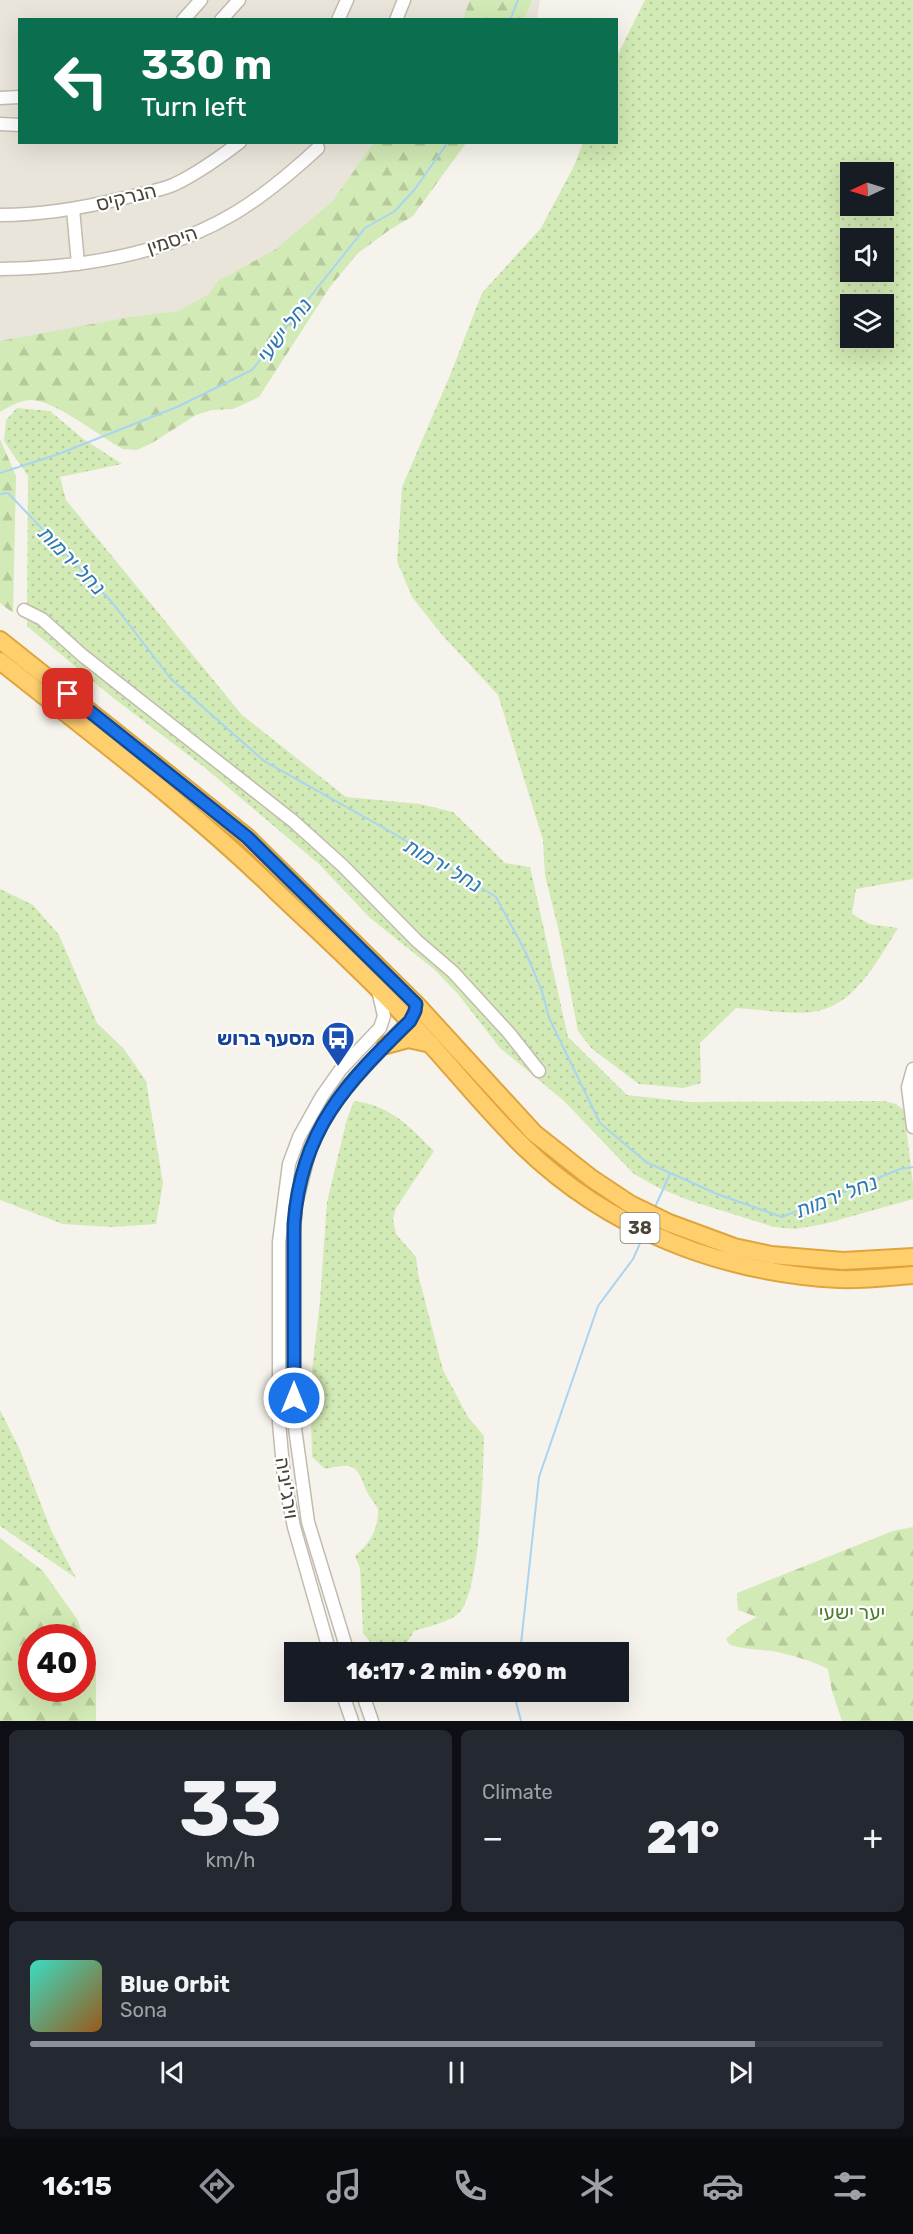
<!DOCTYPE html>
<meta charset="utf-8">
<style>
body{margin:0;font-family:Rubik,"Noto Sans Hebrew",sans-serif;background:#242831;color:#f1f3f6;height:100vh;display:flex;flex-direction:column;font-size:22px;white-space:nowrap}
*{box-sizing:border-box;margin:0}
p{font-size:20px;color:#9ea1a6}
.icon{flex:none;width:33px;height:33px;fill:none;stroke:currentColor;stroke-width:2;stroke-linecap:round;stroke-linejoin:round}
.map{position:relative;height:1721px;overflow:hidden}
.panel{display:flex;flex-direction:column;gap:9px;padding:9px;background:#0d0f14;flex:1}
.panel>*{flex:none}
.hud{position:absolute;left:18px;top:18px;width:600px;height:126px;border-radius:0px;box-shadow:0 6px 24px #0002;background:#0b6e4f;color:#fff;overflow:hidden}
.needle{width:39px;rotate:266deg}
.fabs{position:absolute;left:840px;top:162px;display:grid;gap:12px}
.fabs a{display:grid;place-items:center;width:54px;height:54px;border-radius:0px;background:#171b24;box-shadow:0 6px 24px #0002;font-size:30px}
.speed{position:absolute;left:18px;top:1624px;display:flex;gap:12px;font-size:30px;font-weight:700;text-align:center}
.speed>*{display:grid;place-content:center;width:78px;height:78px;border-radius:50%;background:#171b24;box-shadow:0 6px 24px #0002;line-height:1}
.speed .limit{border:9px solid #d22;background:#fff;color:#111}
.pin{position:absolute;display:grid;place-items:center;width:51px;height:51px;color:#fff;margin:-26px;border-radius:12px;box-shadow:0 3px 9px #0006}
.me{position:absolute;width:66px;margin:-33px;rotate:0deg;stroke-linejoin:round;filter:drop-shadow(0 0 4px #0008)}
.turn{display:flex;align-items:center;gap:21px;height:126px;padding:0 24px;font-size:27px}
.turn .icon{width:78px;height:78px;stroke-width:2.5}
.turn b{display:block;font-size:42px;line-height:51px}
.big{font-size:45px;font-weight:800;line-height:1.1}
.panel .card{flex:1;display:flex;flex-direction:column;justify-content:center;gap:9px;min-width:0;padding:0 21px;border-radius:9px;background:#242831}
.panel .dial{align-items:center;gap:0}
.dial b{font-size:78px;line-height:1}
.song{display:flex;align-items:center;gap:18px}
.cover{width:72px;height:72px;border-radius:9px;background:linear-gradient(135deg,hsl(170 70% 55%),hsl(30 70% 35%))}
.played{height:6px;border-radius:3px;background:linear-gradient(90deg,#8c9099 85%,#363941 85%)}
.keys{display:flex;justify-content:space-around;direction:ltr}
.heat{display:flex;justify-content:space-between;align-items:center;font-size:33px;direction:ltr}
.panel .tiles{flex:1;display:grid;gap:9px;grid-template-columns:1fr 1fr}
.card:last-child{grid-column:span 2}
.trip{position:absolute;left:284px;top:1642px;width:345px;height:60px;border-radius:0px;background:#171b24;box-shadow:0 6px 24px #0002;font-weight:800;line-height:60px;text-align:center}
.menu{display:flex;height:96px;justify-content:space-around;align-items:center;background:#090b0e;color:#9ea1a6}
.menu .icon{width:42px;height:42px}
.menu .selected{color:#8c9099}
.menu b{font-size:27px;color:#f1f3f6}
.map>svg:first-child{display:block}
.residential{fill:#eae5da}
.grass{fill:url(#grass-dots);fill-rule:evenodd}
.forest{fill:url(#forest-firs);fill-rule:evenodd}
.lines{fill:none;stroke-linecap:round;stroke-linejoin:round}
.stream{stroke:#a9d4f2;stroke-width:2}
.minor-casing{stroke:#c2bbae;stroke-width:15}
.highway-casing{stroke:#e0a43c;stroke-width:20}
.minor{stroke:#fff;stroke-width:12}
.highway{stroke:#ffcf6e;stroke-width:16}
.route-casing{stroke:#114b97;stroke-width:15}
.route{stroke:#1a73e8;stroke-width:10}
.labels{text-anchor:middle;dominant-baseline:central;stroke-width:4.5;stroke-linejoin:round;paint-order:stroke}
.shield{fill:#fff;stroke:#817c74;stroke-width:1.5}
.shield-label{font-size:18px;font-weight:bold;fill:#4b4439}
.street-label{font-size:20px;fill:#4b4439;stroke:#fff}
.transit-label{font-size:20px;font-weight:bold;fill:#164399;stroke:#fff;text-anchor:end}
.park-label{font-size:20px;fill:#4a7f2a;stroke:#fff}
.water-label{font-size:21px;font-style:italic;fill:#2e7ab2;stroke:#fff}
</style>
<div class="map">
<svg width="913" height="1721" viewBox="0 0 913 1721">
<defs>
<pattern id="grass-dots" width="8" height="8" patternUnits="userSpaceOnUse" patternTransform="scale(1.5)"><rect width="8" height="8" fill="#d2eab5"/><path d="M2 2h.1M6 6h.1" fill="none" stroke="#b6ca9c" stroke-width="1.8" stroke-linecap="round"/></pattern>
<pattern id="forest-firs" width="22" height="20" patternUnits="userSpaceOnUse" patternTransform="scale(1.5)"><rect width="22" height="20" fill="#d2eab5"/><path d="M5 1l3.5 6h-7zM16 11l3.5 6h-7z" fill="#b6ca9c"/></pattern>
</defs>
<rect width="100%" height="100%" fill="#f6f3ec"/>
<path class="residential" d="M0,0H540L537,20H20V142L459,143L356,250L0,390Z"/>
<g class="grass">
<path d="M645,0H913V879L856,889L852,914L869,924L898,928C877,961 854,1008 811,1012C789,1015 759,1009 736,1008L700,1043L701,1083L684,1088L639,1084L592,1049L578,1031L559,932L545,875L543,840L498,695L443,636L412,597L397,561L402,487L451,373L482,293L541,228L574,166L583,143L616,142L617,56ZM850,172H884V206H850ZM850,238H884V272H850ZM850,304H884V338H850Z"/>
<path d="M17,408L50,411L82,438L122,464L60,477L66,500L242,715L346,797L420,804L453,812L505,863L530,867L568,1037L627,1095L690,1102L884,1101L896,1104L904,1110L913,1184V1199L824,1224L795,1229L774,1227L691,1201L659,1188L634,1174L563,1100L500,1048L458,994L435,970L369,917L320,865L204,767L112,697L27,626L28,476L4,441L6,420Z"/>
<path d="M0,889L33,905L59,935L97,1023L124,1049L146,1081L163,1183L156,1224L112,1227L63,1224L0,1200Z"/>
<path d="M354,1101C390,1105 410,1127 434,1151L396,1208L393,1220L396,1234L416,1257L418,1274L443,1370L468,1417L484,1436C483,1471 481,1588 460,1612C449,1623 428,1626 414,1631L401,1653H379L363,1633L360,1568L355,1556C369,1544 379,1529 378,1509C374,1502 368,1495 365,1488C357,1463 350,1463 325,1469L312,1457L310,1388L320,1301L327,1202L347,1119Z"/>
<path d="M0,1410L20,1450L51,1530L76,1578L0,1526Z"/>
</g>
<g class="forest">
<path d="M470,0H532L524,19H463Z"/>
<path d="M374,142L466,143L413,216L388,231L357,254L330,287L259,397L233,409L212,410L196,415L152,443L137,450L123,449C100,437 55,400 31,400C20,400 9,407 0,412V341L130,317L179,311L209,294L218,281L276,249L333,201Z"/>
<path d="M0,439L16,476L13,613L0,603Z"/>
<path d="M913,1527V1721H842L832,1691L828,1669C811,1660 791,1655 772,1651C757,1649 743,1650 729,1644L726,1639L741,1626L757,1617L738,1610L737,1593L893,1531Z"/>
<path d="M0,1538L43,1571L77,1619L96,1669V1721H0ZM32,1638H82V1689H32Z"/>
</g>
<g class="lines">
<g class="stream">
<path d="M510,20L518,0"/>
<path d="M0,473L56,455L177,407L252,370L365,228L395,211L415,189L448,142"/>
<path d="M0,494L8,493L111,601L171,679L264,761L393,833L496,897L526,953L542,991L549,1018L600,1123L646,1162L717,1194L782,1217L900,1169L913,1167"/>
<path d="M655,1207L670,1174"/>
<path d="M520,1653L539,1477L598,1306L633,1259L642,1239"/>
<path d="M517,1692L516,1702L521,1721"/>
</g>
<defs>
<g id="minor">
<path d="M183,20L201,0"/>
<path d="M221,20L239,0"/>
<path d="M338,20L347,0"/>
<path d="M396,20L404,0"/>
<path d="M0,98L20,97"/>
<path d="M0,124L20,125"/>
<path d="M73,209L78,264"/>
<path d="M0,215C42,215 83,208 124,198C140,194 158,191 173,185C197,174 219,158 240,142"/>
<path d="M0,269C80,268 165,255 235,213C265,195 292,172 318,148"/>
<path d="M24,610L42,619L82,655L293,821L343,866L417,941L453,972L509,1033L539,1071"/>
<path d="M913,1069L908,1087L913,1127"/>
<path d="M330,1653L294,1527L284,1477L279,1423V1242L289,1164L299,1137L322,1096L341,1069L380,1028L384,1016L378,990"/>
<path d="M348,1653L308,1522L294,1421L293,1243L296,1204L310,1149L328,1112L348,1085L413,1016"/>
<path d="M342,1692L352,1721"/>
<path d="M362,1692L372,1721"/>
</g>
<g id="highway">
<path d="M0,640L247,837L416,1004L534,1133L591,1178L630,1204L669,1223L734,1247L771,1255L843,1261L913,1257"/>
<path d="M0,661C94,736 191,808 277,892C322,935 370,978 412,1024C450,1064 484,1108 524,1147C609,1229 721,1273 839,1279C863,1280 888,1277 913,1275"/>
<path d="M386,1045L408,1039L431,1044"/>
</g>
</defs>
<use href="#minor" class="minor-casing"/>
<use href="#highway" class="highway-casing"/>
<use href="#minor" class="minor"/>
<use href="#highway" class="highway"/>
</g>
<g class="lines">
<defs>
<path id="route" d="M68,694L247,837L416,1004L415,1011L410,1021C346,1084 301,1129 294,1224V1398"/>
</defs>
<use href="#route" class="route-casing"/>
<use href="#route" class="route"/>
</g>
<defs>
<symbol id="bus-pin" viewBox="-11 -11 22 30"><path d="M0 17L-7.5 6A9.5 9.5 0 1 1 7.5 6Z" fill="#1a4fb4" stroke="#fff"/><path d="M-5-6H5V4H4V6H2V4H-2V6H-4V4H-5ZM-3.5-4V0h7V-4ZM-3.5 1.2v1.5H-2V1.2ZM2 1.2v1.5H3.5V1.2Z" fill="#fff"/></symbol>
</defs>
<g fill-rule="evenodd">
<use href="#bus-pin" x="319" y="1019" width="38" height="52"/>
</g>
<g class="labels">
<rect class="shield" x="620.5" y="1213" width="39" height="30" rx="4.5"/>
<g class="shield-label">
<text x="640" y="1228">38</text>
</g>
<g class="street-label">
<text transform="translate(126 197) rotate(-14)">הנרקיס</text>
<text transform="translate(172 240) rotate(-19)">היסמין</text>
<text transform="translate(287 1488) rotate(81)">וירג'יניה</text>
</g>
<g class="transit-label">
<text x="315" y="1038">מסעף ברוש</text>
</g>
<g class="park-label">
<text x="852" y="1612">יער ישעי</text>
</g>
<g class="water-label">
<text transform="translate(284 330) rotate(-52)">נחל ישעי</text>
<text transform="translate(72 560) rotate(46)">נחל ירמות</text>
<text transform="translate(443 865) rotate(30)">נחל ירמות</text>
<text transform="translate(836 1196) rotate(-21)">נחל ירמות</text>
</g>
</g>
</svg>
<div class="fabs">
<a><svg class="needle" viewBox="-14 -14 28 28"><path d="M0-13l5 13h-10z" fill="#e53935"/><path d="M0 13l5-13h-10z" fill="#9ea1a6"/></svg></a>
<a><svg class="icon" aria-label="sound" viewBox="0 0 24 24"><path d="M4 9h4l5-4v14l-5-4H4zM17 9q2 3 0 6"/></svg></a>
<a><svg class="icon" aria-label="layers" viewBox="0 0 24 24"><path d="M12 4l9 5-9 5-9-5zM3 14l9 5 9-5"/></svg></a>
</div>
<div class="speed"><div class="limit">40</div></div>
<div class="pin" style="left:68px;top:694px;background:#d93025"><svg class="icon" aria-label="arrive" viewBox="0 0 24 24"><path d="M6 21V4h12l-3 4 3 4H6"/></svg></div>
<svg class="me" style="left:294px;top:1398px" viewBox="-20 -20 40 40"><circle r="17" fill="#1a73e8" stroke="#fff" stroke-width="3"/><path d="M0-11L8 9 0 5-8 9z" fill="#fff"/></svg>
<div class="trip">16:17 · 2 min · 690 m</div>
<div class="hud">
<div class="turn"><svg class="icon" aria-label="left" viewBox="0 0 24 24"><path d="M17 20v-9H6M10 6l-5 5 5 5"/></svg><div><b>330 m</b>Turn left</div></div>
</div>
</div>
<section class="panel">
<div class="tiles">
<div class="card dial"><b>33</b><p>km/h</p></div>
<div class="card"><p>Climate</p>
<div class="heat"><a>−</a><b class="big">21°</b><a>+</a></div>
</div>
<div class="card">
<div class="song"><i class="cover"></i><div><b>Blue Orbit</b><p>Sona</p></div></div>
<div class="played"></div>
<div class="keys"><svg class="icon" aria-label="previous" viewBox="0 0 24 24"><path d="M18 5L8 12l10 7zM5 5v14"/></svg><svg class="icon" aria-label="pause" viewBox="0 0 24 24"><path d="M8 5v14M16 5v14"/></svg><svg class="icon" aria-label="next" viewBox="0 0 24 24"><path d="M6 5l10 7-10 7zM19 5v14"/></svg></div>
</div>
</div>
</section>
<nav class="menu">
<b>16:15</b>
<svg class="icon selected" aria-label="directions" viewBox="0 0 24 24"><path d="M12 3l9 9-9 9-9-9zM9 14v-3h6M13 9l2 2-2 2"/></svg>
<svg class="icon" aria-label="music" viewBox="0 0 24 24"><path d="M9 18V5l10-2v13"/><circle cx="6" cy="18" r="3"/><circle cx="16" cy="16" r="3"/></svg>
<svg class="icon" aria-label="phone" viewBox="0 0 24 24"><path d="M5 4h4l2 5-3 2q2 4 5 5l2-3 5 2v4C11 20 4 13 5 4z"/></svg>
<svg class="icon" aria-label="climate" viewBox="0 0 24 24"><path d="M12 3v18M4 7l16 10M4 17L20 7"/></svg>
<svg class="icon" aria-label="car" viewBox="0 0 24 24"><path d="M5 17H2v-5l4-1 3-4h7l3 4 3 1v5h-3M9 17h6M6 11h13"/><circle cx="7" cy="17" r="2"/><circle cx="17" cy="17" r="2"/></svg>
<svg class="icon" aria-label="filters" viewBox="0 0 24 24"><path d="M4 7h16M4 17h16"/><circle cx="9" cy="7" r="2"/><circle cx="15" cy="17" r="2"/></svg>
</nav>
